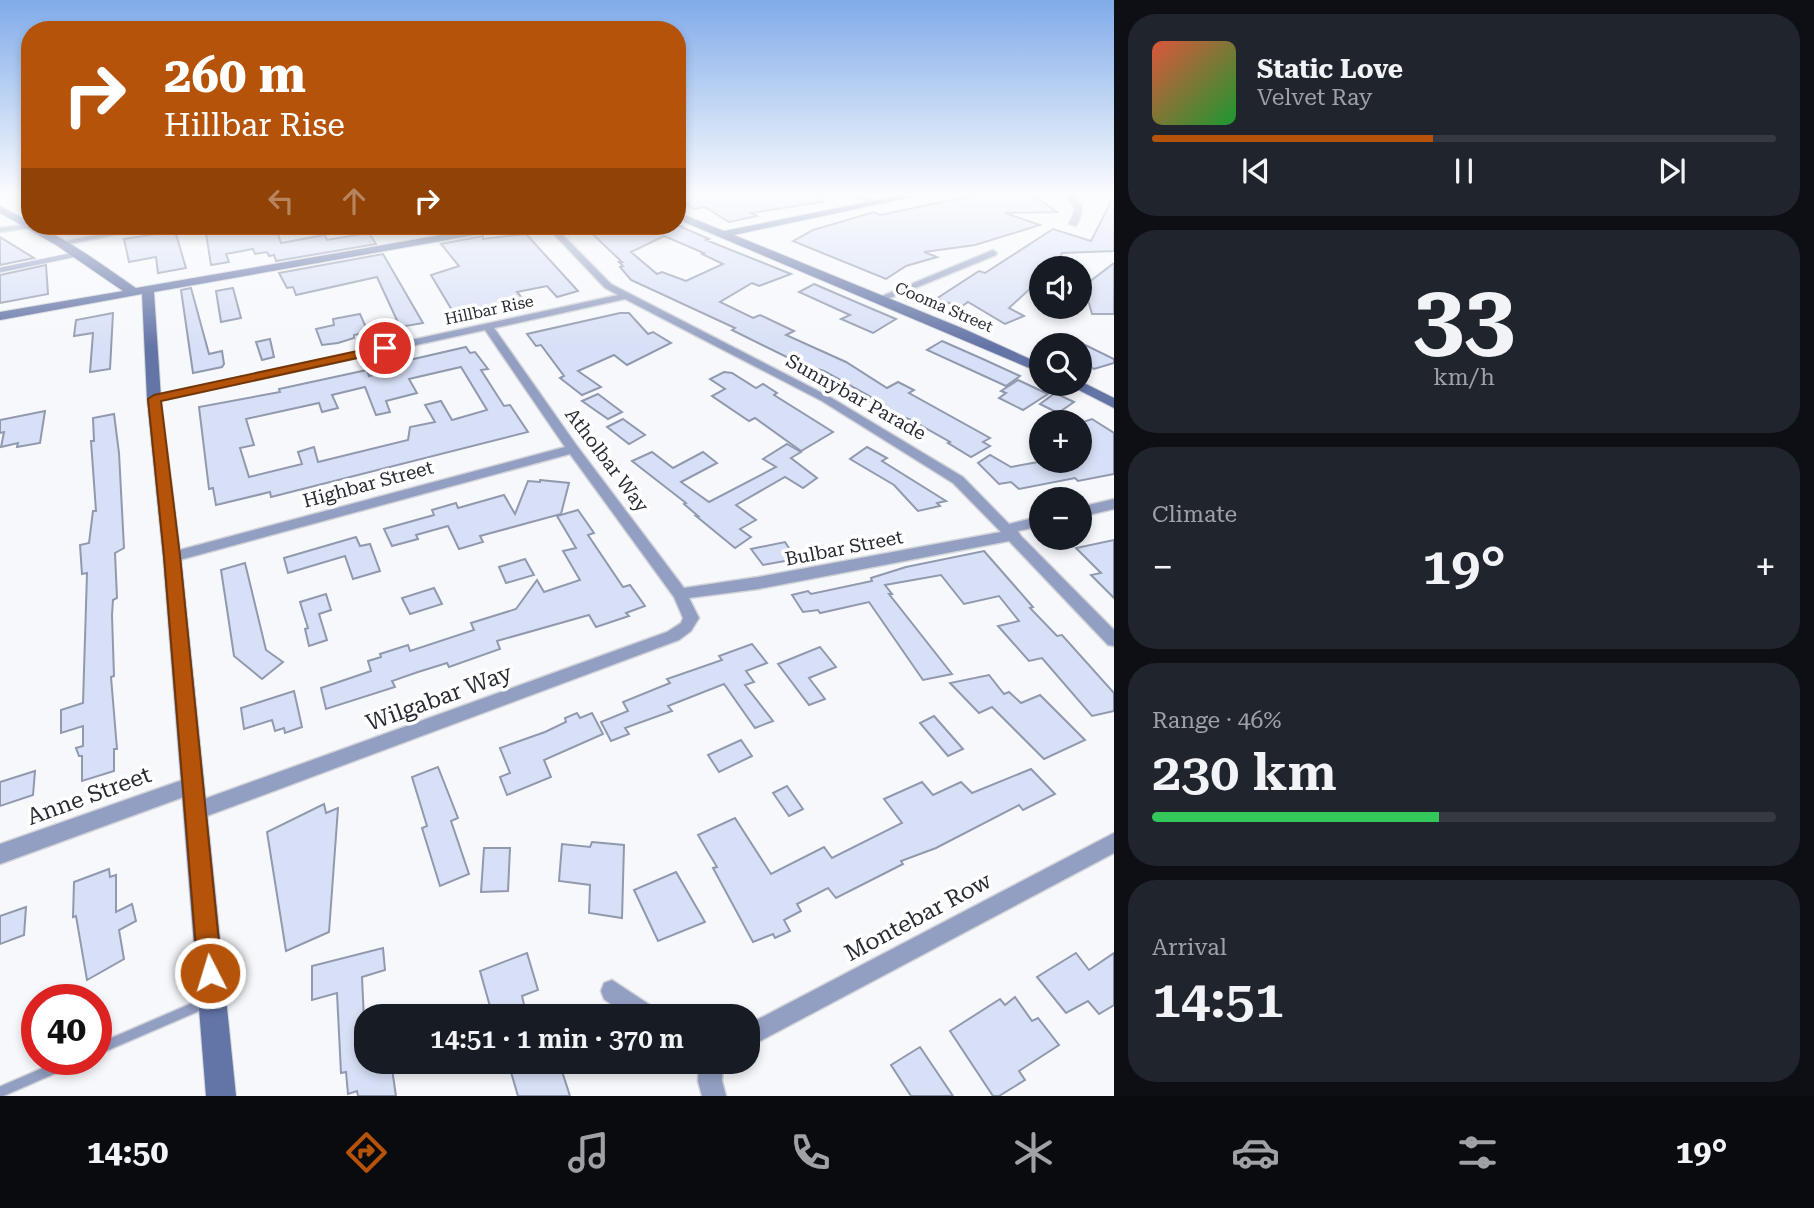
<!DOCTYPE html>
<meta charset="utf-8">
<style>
body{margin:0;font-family:"Roboto Serif",serif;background:#20242c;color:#f1f3f6;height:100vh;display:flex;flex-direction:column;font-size:26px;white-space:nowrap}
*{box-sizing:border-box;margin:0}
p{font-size:23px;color:#9ea1a6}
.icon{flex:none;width:38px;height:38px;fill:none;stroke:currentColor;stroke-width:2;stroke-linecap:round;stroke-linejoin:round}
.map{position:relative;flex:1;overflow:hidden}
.sheet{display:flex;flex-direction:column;gap:14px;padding:14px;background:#0d0f14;width:700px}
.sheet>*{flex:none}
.hud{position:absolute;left:21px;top:21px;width:665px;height:214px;border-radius:28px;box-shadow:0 4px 10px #0003;background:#b45309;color:#fff;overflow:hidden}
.buttons{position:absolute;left:1029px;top:256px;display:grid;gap:14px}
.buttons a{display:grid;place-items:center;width:63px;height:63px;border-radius:50%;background:#171b24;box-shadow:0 4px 10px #0003;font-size:35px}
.speed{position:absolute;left:21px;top:984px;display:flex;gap:14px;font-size:35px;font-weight:700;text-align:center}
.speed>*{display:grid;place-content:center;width:91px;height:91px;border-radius:50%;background:#171b24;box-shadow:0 4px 10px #0003;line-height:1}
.speed .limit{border:10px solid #d22;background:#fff;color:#111}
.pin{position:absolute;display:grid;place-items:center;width:60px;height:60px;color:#fff;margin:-30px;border:4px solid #fff;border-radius:50%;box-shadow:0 2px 7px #0007}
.me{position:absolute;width:77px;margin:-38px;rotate:355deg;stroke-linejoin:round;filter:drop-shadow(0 0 5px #0008)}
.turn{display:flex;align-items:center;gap:24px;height:147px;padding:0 28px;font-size:32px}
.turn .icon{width:91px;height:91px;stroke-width:2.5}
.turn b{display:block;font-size:49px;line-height:60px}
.lanes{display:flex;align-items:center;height:66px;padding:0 28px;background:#0003;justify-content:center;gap:35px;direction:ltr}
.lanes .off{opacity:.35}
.big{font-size:52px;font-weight:600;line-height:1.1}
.sheet .widget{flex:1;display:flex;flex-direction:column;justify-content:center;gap:10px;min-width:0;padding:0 24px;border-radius:28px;background:#20242c}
.sheet .dial{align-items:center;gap:0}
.dial b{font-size:91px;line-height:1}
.song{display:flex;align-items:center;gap:21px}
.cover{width:84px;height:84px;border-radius:10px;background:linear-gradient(135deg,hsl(10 70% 55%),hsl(130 70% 35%))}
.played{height:7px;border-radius:4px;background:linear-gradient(90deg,#b45309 45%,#363941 45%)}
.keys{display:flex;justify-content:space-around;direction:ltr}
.heat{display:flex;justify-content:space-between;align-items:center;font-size:38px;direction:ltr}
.charge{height:10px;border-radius:5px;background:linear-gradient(90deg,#34c759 46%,#363941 0)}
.trip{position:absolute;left:354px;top:1004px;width:406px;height:70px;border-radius:28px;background:#171b24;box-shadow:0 4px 10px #0003;font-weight:600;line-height:70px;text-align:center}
.menu{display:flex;height:112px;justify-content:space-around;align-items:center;background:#090b0e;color:#9ea1a6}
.menu .icon{width:49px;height:49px}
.menu .current{color:#b45309}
.menu b{font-size:32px;color:#f1f3f6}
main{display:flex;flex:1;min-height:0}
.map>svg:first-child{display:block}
.building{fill:#d8e0f7;stroke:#9199ae;stroke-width:2;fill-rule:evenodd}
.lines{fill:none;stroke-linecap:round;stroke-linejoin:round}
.lane-far1-casing{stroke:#d1d3d8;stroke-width:6}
.lane-casing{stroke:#d1d3d8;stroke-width:13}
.street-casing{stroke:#d1d3d8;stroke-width:3}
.secondary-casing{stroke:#d1d3d8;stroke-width:2}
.lane-far1{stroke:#939fc2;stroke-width:4.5}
.lane{stroke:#939fc2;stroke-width:10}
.street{fill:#939fc2;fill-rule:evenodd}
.secondary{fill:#6374a6;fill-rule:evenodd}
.route{fill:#b45309;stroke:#753606;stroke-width:2}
.labels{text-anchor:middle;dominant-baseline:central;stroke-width:7;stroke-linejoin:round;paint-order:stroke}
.far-street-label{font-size:16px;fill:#282b34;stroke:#fff}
.street-label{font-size:19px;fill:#282b34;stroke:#fff}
.near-street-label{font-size:23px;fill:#282b34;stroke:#fff}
</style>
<main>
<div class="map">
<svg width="1114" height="1096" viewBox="0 0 1114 1096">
<rect width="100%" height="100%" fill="#f6f8fc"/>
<g class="building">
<path d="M685,194H822V202L751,213L757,216L729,222L705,207L694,209L677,198L687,195Z"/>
<path d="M980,194H1031L1057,212L1005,213L1040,225L975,245L924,252L937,257L906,266L886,279L793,241L813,230L874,212L880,215Z"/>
<path d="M1114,196V251L1062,253L1056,268H1041V287L1034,285L1009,308L1024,316L1005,324L968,302L961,307L936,299L979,271L985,273L1053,229L1091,241Z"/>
<path d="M215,226H260V231L276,228L281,243L325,235L327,240L369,233L376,244L276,261L274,255L269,256L267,252L255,254L253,249L226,254L229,262L211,265L205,227Z"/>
<path d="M584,226H683L681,227L709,239L706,240L791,274L759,286L752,283L720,302L753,318L760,315L794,331L786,335L846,362L887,388L898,382L914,390L909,393L990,438L983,442L990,446L971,457L948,443L950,442L911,420L883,409L867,399L871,397L824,371L801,364L732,330L735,328L631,280L620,267L623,266L619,262H622ZM664,236L704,253L702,254L723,264L686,281L662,272L657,274L631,252Z"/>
<path d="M175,231L186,268L158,273L156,257L129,262L124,239Z"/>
<path d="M526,234L578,291L557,297L547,286L517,292L523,299L453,312L431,275L459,266L441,244L483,236V239Z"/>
<path d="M0,237L34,258L0,265Z"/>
<path d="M383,254L423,323L400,327L377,277L296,295L293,287L287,288L279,273Z"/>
<path d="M1114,263V314H1092L1084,286Z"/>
<path d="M46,265L48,294L0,303V275Z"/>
<path d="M814,284L870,308L896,319L873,333L841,319L850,315L799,292Z"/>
<path d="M191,288L209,354L222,351L224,364L222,367L193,373L181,290Z"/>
<path d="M233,288L241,318L221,322L216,291Z"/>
<path d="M113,313L110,369L90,372L93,333L74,336L76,320Z"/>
<path d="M620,313H629L648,334L653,332L671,343L627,365L614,355L578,371L601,387L582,395L560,378L564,376L541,345L536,346L527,334Z"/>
<path d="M360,314L368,332L354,335V338L338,343L322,345L316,329L334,325L333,319Z"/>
<path d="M1071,338L1114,359V363L1094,369L1080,360V345L1053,343Z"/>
<path d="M270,339L274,357L262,360L256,342Z"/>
<path d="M942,341L985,360L1020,376L1006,386L927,350Z"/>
<path d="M466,347L470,353L475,352L488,369L481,370L504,406L510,405L528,432L271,497L270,492L216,505L213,488L209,489L199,407L280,392L279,389L367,370L369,376L396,370L394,365L405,361ZM461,367L487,410L452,420L441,401L425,405L435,422L410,427L408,440L318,462L314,447L298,452L302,464L249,477L240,448L254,445L246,419L319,403L322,412L338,408L332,395L365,387L376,415L390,412L386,401L417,393L409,379Z"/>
<path d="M724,372L732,373L756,388L763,384L777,393L774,395L833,432L801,451L755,418L749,421L712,396L725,389L710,379Z"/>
<path d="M1018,380L1048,394L1023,410L999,398L1006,393L1001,391Z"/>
<path d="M1055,393L1074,402L1058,413L1040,404Z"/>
<path d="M598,394L622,412L608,419L582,401Z"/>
<path d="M45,411L40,443L17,447L18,443L1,447L4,432L0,433V420Z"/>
<path d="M114,414L119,453L124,548L115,553L117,598L113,600L112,615L114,676L111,677L117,749H114V771L82,781V756H79L76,748L83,746V726L61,733V710L83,703L87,573L82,574L80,545L89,543L93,511H96L91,441H94L93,418Z"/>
<path d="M623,419L645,435L629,444L607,427Z"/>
<path d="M1092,419L1114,433V474L1078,481L1075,478L1019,489L1011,482L999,484L978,463L990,455L1011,467L1049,460H1080V423Z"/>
<path d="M787,444L801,452L791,458L817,478L803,488L785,477L736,505L756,520L740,529L751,537L735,548L696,516H698L684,504L686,503L632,461L652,452L673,468L703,452L717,463L681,482L709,502L776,467L763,459Z"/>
<path d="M867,447L887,458L882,461L946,501L937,503L940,506L918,511L894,485L850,459Z"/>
<path d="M540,480L569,483L561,514L480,536L483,542L459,549L448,526L416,535L418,539L392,546L384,529L434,515L432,510L456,503L458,508L504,495L515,514L528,481L540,482Z"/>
<path d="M578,510L594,533L588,535L623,587L630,585L645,606L626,613L629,616L596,627L589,615L497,641L500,649L449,667L447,663L418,672L392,681L395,687L326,709L321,688L371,671L368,661L381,657L380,654L408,645L410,651L474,630L471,623L516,609L537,580L544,592L580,580L563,551L576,548L557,516Z"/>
<path d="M356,537L360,546L370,544L380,571L353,579L345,556L288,573L284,558Z"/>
<path d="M1114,540V598L1091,575L1101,573L1076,548Z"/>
<path d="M785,542L796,559L763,565L751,549Z"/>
<path d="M984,551L1033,607L1030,608L1057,636L1062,635L1114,693V711L1092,716L1042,658L1029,661L998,626L1019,621L999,596L964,604L941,575L885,585L892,594H889L952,674L923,680L869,602L820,613L818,610L803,612L792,595L808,591L811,594L872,581L871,578L906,567Z"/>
<path d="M525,559L534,575L506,583L499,567Z"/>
<path d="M245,563L266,650L283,662L262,679L234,656L227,609L221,570Z"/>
<path d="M434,588L442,604L410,614L402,598Z"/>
<path d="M326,594L331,610L319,614L327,640L309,646L305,629L308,628L300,602Z"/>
<path d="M752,644L767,663L746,671L754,682L745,685L773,721L755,728L724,684L668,706L672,711L625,728L629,734L611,741L601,722L628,711L623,702L670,683L667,679L722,660L719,656Z"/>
<path d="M820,647L836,667L809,678L825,699L809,705L778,664Z"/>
<path d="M989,675L1004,694L1009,692L1021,703L1040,695L1085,740L1044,759L992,707L979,713L950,683Z"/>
<path d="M294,691L302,727L285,733L284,728L275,731L272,720L244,729L241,708Z"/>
<path d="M577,713L580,718L592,713L603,734L544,760L551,777L507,795L500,777L510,773L500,748L545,732L566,722L565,718Z"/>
<path d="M934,716L963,749L948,756L920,723Z"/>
<path d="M741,740L752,756L719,772L708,755Z"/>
<path d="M438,767L458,818L451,821L469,874L440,886L422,828L427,826L412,777Z"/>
<path d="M1031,769L1055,794L1023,810L1019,805L936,848L901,861L903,864L836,898L828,888L797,904L801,911L784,920L790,931L775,938L773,934L753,942L713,868L717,867L698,835L735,818L771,874L824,847L832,858L902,823L884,799L922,782L933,795L961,782L972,793Z"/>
<path d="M35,771L33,795L0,806V782Z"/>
<path d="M787,786L803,809L789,816L773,793Z"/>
<path d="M324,804L326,813L338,808L329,932L286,951L267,832Z"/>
<path d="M592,842L624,845L622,918L589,913L590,885L559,881L562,844L590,847Z"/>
<path d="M484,848H510L508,891L481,892Z"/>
<path d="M109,869L110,877L116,875V912L132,904L136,921L119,930L124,959L87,980L76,916L73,917L74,882Z"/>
<path d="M676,872L705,922L658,941L634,890Z"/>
<path d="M26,907L24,935L0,944V916Z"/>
<path d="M383,948L385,970L362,977L366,1062H391L396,1096H358L357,1091L348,1094L346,1072L341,1073L337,993L312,1000V966Z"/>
<path d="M527,953L538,990L522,996L527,1017H493L480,971Z"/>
<path d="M1076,953L1089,970L1114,953V1005L1099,1014L1088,1001L1066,1013L1037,977Z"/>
<path d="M1015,997L1032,1021L1038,1018L1059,1045L1019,1071L1025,1080L999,1096H993L950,1031L1000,999L1005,1005Z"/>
<path d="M920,1047L953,1096H911L891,1065Z"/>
<path d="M508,1062H559L570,1096H518Z"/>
</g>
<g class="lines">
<defs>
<path id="lane-far1" d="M0,270L78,254"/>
<g id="lane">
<path d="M96,1050L205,1003"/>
<path d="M0,1092L76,1059"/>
</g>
<g id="street">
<path d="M854,194H864L879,203L872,205Z"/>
<path d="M1066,194H1074C1084,205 1084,213 1076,226L1069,224L1075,209Z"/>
<path d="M28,224L32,226L31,228L0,232V228Z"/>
<path d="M141,226H157L60,246L56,243Z"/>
<path d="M546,226H554L611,284L830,397L963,477L1009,524L1041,516V526L1018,531L1021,536L1114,630V646L1108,645L1009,541L758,589L689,598L699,618L691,631L679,640L196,820L189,817L187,811L189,805L196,802L667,632L681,623L683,618L674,597L570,454L172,562L165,557L172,552L565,447L485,330L154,402L148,399L154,396L618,295L605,288ZM625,299L822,401L953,483L1001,532L758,577L684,588L577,446L494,328Z"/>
<path d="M993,250L997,253L996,255L883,301L875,299Z"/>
<path d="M1114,499V509L1080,517V507Z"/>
<path d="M194,776L200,779L203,785L200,791L0,864V844Z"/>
<path d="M1114,833V853L747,1048V1025Z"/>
<path d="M612,980L656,1009L659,1017H629L604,999L601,991L604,983Z"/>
<path d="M699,1062H723L722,1081L726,1096H702L698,1081Z"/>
</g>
<g id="secondary">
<path d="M907,194H926L734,235L964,329L1041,364V373L677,219V212L724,231Z"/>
<path d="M0,206L30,222V226C51,226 115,274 136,288L493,226H514L509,229L154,292L161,399L181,557L236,1096H206L163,557L147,399L142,294L0,320V312L123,291L56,245L0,213Z"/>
<path d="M1080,381L1114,398V408L1065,383Z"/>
</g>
</defs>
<use href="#lane-far1" class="lane-far1-casing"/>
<use href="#lane" class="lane-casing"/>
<use href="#street" class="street-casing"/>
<use href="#secondary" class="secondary-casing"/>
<use href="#lane-far1" class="lane-far1"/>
<use href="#lane" class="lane"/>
<use href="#street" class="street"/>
<use href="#secondary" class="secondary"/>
</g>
<linearGradient id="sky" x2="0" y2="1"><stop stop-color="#80abe9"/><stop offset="0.56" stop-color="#fbfcfe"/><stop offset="1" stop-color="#fbfcfe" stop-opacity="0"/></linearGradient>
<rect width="1114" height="347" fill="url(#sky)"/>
<path class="route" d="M385,345L391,348L389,351L161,401L180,556L222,973L219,982L210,985L201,982L198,973L164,556L148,399L154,395Z"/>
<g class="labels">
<g class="far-street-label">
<text transform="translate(944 307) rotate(23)">Cooma Street</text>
<text transform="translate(489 310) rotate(-12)">Hillbar Rise</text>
</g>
<g class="street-label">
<text transform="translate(856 397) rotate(29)">Sunnybar Parade</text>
<text transform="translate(607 460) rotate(53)">Atholbar Way</text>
<text transform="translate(368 484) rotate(-15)">Highbar Street</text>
<text transform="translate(844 548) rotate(-11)">Bulbar Street</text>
</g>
<g class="near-street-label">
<text transform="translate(439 698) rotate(-20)">Wilgabar Way</text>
<text transform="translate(89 796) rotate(-20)">Anne Street</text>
<text transform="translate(918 917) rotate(-28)">Montebar Row</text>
</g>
</g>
</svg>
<div class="buttons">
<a><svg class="icon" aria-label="sound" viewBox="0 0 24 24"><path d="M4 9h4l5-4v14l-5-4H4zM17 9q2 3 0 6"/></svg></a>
<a><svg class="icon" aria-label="search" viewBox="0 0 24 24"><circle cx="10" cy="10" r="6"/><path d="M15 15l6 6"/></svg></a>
<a>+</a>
<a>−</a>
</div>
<div class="speed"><div class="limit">40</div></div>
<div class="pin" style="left:385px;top:348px;background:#d93025"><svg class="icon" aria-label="arrive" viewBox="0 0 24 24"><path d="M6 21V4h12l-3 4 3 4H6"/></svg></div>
<svg class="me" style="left:210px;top:973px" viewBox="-20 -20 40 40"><circle r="17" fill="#b45309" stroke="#fff" stroke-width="3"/><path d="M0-11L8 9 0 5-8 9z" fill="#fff"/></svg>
<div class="trip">14:51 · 1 min · 370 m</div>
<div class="hud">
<div class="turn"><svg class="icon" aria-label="right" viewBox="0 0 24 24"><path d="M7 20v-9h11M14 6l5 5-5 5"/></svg><div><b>260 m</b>Hillbar Rise</div></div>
<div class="lanes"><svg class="icon off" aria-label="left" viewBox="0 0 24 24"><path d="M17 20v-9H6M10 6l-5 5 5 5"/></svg><svg class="icon off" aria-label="ahead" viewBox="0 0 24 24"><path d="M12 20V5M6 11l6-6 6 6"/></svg><svg class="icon" aria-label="right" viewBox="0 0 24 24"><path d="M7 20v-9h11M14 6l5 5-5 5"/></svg></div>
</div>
</div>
<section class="sheet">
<div class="widget">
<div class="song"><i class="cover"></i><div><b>Static Love</b><p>Velvet Ray</p></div></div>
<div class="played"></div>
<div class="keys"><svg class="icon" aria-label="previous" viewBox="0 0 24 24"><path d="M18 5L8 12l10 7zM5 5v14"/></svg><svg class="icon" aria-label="pause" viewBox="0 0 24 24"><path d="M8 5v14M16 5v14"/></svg><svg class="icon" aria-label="next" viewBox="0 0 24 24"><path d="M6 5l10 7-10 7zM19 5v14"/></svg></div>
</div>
<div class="widget dial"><b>33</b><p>km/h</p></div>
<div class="widget"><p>Climate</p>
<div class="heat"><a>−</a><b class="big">19°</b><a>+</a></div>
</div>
<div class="widget"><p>Range · 46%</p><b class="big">230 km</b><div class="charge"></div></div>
<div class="widget"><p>Arrival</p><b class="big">14:51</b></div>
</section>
</main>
<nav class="menu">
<b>14:50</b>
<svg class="icon current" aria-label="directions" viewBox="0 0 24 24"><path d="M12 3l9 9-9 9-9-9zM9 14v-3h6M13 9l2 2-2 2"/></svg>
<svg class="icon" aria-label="music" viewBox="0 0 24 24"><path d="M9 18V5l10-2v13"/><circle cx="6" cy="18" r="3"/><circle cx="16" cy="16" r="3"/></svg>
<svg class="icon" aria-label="phone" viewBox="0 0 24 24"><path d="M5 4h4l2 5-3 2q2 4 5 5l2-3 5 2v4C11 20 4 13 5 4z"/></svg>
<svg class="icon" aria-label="climate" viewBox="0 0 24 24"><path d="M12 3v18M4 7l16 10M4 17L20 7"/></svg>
<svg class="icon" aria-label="car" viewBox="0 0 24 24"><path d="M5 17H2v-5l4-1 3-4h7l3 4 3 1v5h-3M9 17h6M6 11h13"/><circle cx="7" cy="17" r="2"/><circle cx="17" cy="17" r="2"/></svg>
<svg class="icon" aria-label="filters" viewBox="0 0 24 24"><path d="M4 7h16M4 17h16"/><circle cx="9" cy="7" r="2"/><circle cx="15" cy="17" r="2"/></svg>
<b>19°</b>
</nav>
